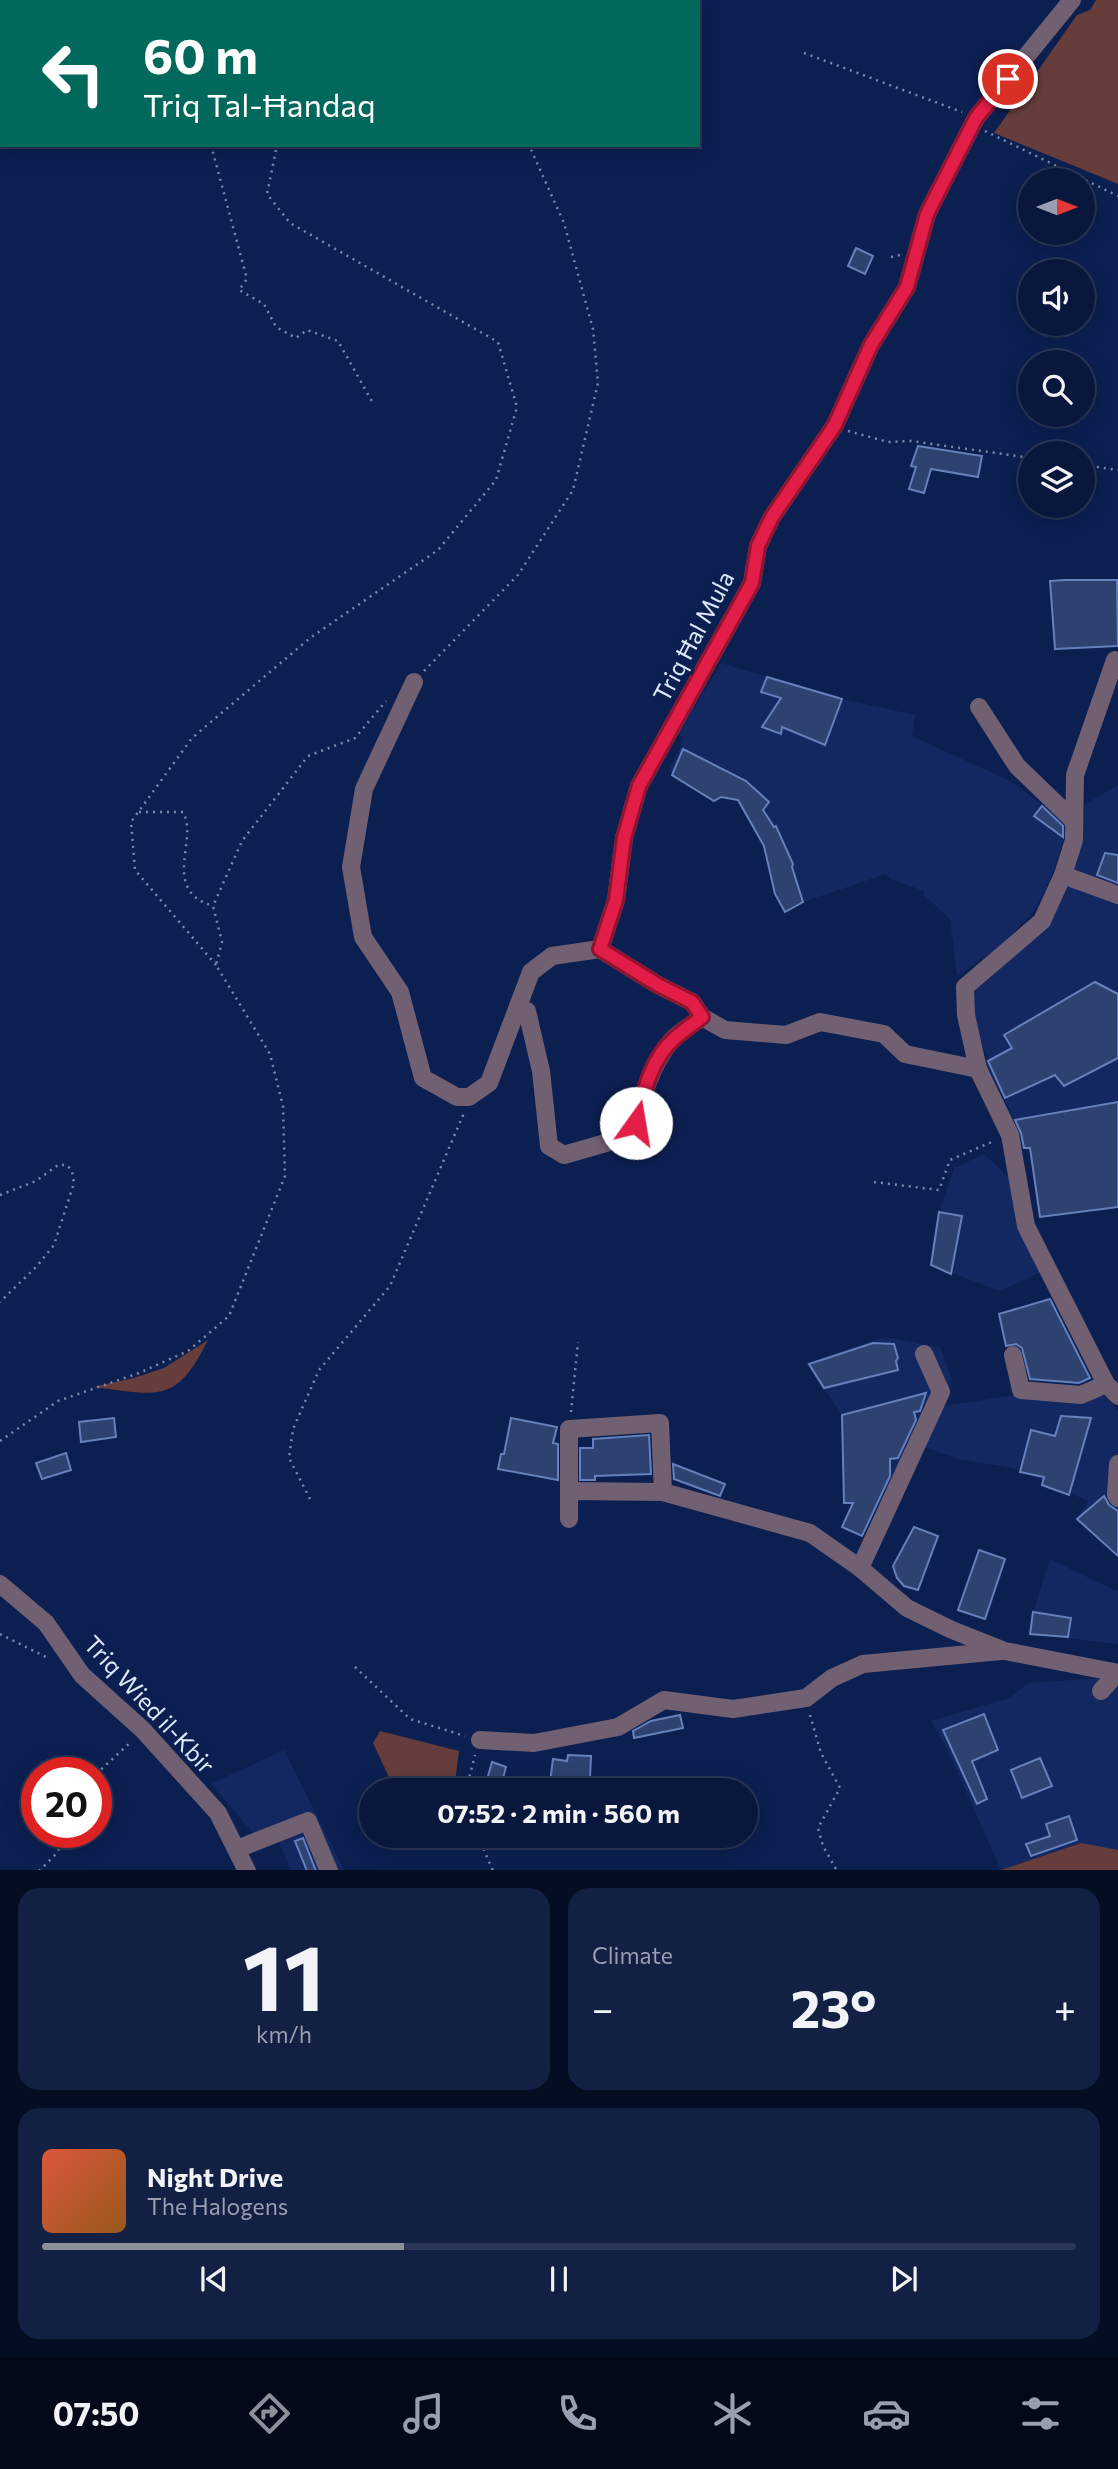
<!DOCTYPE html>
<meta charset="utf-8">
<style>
body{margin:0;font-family:Commissioner,sans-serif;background:#122044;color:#f1f3f6;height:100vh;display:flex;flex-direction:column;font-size:26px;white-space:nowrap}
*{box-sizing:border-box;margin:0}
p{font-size:23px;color:#999fb0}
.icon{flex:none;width:38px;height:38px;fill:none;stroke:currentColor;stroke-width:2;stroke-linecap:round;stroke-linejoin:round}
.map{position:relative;height:1870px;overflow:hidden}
.drawer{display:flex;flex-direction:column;gap:18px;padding:18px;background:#050d22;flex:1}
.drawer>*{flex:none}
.guide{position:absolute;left:0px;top:0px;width:700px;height:147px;box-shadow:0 4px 18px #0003,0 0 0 2px #293657;background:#00695c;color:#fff;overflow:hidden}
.needle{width:46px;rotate:90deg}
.buttons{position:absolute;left:1018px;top:168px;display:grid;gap:14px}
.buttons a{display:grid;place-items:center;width:77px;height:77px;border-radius:50%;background:#09173d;box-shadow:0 4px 18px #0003,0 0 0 2px #293657;font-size:35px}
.speed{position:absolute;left:21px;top:1757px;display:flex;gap:14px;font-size:35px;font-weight:700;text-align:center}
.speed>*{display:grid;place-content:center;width:91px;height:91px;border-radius:50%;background:#09173d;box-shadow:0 4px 18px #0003,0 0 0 2px #293657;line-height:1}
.speed .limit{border:10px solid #d22;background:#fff;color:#111}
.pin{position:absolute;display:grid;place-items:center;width:60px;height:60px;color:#fff;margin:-30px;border:4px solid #fff;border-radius:50%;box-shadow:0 2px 7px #0007}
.me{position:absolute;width:77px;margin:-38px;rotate:13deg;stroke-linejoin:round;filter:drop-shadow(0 0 5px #0008)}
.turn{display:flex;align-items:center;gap:24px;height:147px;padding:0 28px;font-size:32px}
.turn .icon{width:91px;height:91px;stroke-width:2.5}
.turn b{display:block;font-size:49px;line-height:60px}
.big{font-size:52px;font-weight:700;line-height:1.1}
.drawer .widget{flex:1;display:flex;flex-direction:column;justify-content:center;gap:10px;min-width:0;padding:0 24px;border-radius:21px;background:#122044}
.drawer .dial{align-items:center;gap:0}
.dial b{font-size:91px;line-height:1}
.song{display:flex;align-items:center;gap:21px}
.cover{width:84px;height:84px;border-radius:10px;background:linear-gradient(135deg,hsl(10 70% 55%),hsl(30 70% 35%))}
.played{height:7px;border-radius:4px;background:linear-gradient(90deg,#8c9099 35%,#293657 35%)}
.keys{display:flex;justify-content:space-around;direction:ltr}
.heat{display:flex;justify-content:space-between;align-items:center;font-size:38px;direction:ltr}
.drawer .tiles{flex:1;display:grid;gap:18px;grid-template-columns:1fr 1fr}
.widget:last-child{grid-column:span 2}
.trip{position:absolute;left:359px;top:1778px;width:399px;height:70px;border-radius:35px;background:#09173d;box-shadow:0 4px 18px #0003,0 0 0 2px #293657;font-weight:700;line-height:70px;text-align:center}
.tab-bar{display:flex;height:112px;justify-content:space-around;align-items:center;background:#040918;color:#999fb0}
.tab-bar .icon{width:49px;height:49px}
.tab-bar .active{color:#8c9099}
.tab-bar b{font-size:32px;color:#f1f3f6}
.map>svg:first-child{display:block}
.built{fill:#132860}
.green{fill:#663d3a}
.building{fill:#2d4270;stroke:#6580bb;stroke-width:2}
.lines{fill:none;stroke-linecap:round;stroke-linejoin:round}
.path{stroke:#7b8aab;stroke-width:2.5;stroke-dasharray:2 5;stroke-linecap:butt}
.minor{stroke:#715f72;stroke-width:18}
.route-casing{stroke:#92132f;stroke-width:18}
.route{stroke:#e11d48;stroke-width:12}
.labels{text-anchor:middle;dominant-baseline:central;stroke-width:7;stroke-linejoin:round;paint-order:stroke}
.street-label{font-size:24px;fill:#dee8fb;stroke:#0c1f51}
</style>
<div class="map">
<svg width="1118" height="1871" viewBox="0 0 1118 1871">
<rect width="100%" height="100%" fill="#0c1f51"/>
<g class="built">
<path d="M721,663L842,699L915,715L912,736L1012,782L1069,824L1051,878L1034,912L998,948L957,976L950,919L924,895V891L890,879L886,874L803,902L785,912L775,894L764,846L739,800L721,797L714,801L669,770L680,748L683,737L678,734Z"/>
<path d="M1118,785V1207L1040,1217L1030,1148H1019L1015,1120L985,1063L984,1059L987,1056L970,1014L972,994L1051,923L1072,879L1082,841L1084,805Z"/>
<path d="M984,1154L1013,1181L1044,1271L1000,1291L931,1265L939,1212L954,1168Z"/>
<path d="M885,1337L940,1347L952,1380L944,1406L1015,1395L1059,1399L1103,1395L1118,1410V1553L1077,1519L1088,1501L1013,1468L958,1459L921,1446L888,1503H844L842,1415L806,1363Z"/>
<path d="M1050,1559L1116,1591L1118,1589V1644L1030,1634L1033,1612Z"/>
<path d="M1102,1678L1118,1686V1852L1022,1865L1001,1870L948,1751L931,1721L1009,1698L1029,1683Z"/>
<path d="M284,1750L344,1870H291L278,1840L255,1835L211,1784Z"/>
</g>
<g class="green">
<path d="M1096,0H1118V184L994,133L1077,15L1090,10Z"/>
<path d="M208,1340C176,1405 158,1395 93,1387L134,1378L164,1368Z"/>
<path d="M380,1731L459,1751L454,1790H395L373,1743Z"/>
<path d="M1081,1843L1118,1850V1870H1001Z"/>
</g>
<g class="building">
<path d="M856,248L873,256L865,274L848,266Z"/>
<path d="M918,446L982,456L978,477L931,469L924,493L909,489L916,467L911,466Z"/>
<path d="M1065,580H1117L1118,646L1055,649L1050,581Z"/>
<path d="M767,677L842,699L825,745L782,727L781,734L762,727L781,698L761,692Z"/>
<path d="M683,749L746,781L769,802L763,810L774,827L776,826L793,864L792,867L803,902L785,912L775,894L764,846L738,800L721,797L714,801L672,775Z"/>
<path d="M1042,806L1063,826V837L1034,816Z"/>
<path d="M1105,853L1118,855V883L1097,875Z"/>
<path d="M1095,982L1118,994V1058L1064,1086L1055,1075L1005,1098L988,1061L1012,1048L1004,1035Z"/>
<path d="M1118,1102V1207L1040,1217L1030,1148H1024L1021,1133L1015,1120Z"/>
<path d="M939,1212L962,1216L951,1274L931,1265Z"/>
<path d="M1050,1299L1090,1378L1079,1383L1030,1379L1022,1348L1016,1344L1006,1346L999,1314Z"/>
<path d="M873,1343L894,1344L898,1358L896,1361L898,1370L824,1388L809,1364Z"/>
<path d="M926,1393L920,1411L914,1412L916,1420L898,1458L890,1459V1476L862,1536L842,1527L853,1503H844L842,1415Z"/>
<path d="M1061,1416L1091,1418L1069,1495L1042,1485L1044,1477L1020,1472L1031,1430L1055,1436Z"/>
<path d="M114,1418L116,1437L81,1442L79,1422Z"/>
<path d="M511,1418L557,1427L553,1443L558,1444V1480L498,1469L501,1454H504Z"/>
<path d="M649,1435L651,1474L595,1476V1480H580V1448H593V1439Z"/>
<path d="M66,1453L71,1470L42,1479L36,1463Z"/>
<path d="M673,1464L725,1484L720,1496L674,1479Z"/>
<path d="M1104,1496L1109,1505L1118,1511V1556L1077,1519Z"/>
<path d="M914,1527L938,1536L918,1590L904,1586L897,1578L893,1566Z"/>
<path d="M979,1550L1005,1559L985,1619L958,1610Z"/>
<path d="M1033,1612L1071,1618L1068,1637L1030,1634Z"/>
<path d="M984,1714L998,1750L972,1761L987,1799L977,1804L943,1730Z"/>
<path d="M680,1715L683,1728L634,1738L633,1731L651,1721Z"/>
<path d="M568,1755L591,1756L590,1778L624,1782V1790H549L553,1759L567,1761Z"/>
<path d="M1040,1758L1052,1786L1022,1798L1011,1770Z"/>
<path d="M492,1762L506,1767L500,1790H484Z"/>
<path d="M1069,1816L1077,1840L1031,1856L1026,1844L1050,1836L1046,1824Z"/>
<path d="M303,1838L316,1871H307L295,1841Z"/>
</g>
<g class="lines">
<g class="path">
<path d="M236,2L237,0"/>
<path d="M370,2L372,0"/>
<path d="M506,2V0"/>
<path d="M804,53L962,112"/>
<path d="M985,131L1118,196"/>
<path d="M211,145L247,279L239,290L264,304L276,327L296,338L307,330L338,341L374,405"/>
<path d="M891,257L900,255"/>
<path d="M848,431L888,442L911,441L1031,458"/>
<path d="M1083,465L1118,470"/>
<path d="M424,671L518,575L573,490L598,383L593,329L564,223L529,145"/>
<path d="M139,812H183C199,840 160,890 213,906"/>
<path d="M216,965L135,870L131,822L192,738L310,638L438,550L496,480L517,407L498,342L290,223L267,194L277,145"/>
<path d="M874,1182L939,1190L950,1160L994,1141"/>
<path d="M0,1195L36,1181L58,1165H67L72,1171L74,1183L54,1245L37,1266L0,1302"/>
<path d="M571,1412L578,1342"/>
<path d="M0,1441L58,1401L139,1373L188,1351L229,1316L285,1176L283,1106L270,1054L216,965L222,942L213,906L242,841L308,756L355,738L386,701"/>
<path d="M310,1499L289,1458L293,1429L319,1370L390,1286L464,1113"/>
<path d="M0,1634L50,1659"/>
<path d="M355,1667L410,1719L465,1736"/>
<path d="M810,1715L821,1753L840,1788L818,1828L823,1846L837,1871"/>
<path d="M96,1774L131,1742"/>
<path d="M466,1790L475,1755"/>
<path d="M478,1836L493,1871"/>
<path d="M39,1871L57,1853L67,1832"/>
</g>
<g class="minor">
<path d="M414,682L364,789L351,867L363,937L400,992L423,1078L457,1097H469L489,1083L531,972L552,956L600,949L658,985L692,1002L702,1017L725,1030L786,1035L820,1022L884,1034L905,1054L978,1069L1010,1135L1026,1226L1106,1384L1118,1396"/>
<path d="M979,707L1017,766L1074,821"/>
<path d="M1063,875L1118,895"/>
<path d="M600,949L616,900L624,838L639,786L752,583L758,546L772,517L835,425L871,345L907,287L927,214L976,118L1072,0"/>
<path d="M527,1011L541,1071L549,1146L564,1155L609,1142L636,1123C643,1093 651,1066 671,1041C679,1032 692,1025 702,1017"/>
<path d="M978,1069L966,1015L965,987L1042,921L1063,875L1074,840L1075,775L1115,660"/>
<path d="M1013,1355L1021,1390L1081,1395L1106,1384"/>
<path d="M1118,1464L1116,1495L1118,1498"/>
<path d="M570,1491L663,1492L810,1533L860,1568L907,1608L952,1630L1005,1651L1118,1673"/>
<path d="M569,1519V1429L660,1423L663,1492"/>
<path d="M860,1568L941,1392L924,1354"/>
<path d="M0,1584L46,1623L82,1675L143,1730L218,1813L247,1871"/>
<path d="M1101,1691L1117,1673"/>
<path d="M480,1740L534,1743L618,1727L664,1700L733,1709L806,1698L832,1678L863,1664L1001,1651"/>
<path d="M237,1849L308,1821L329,1871"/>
</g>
</g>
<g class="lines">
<defs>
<path id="route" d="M636,1123C643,1094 651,1058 675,1038C684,1030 693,1024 702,1017L692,1002L658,985L600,949L616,900L624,838L639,786L752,583L758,546L772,517L835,425L871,345L907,287L927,214L976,118L1008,79"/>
</defs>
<use href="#route" class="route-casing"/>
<use href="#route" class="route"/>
</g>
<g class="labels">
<g class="street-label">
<text transform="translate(693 636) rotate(-62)">Triq Ħal Mula</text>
<text transform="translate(150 1704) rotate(47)">Triq Wied il-Kbir</text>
</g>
</g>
</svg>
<div class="buttons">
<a><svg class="needle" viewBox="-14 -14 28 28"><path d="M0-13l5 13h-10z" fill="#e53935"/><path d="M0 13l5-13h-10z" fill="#999fb0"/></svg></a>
<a><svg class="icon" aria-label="sound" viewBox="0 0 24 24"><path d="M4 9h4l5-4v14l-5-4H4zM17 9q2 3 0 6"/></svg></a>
<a><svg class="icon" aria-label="search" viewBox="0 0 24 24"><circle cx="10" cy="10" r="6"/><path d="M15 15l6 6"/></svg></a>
<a><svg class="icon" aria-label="layers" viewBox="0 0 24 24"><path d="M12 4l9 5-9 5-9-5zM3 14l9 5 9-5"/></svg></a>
</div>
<div class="speed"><div class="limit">20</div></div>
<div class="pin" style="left:1008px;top:79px;background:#d93025"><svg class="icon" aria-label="arrive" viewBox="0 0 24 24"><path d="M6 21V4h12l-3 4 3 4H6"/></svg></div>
<svg class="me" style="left:636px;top:1123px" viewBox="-20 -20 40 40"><circle r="19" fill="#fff"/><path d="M0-13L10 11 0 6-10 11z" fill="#e11d48"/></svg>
<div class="trip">07:52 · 2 min · 560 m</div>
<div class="guide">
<div class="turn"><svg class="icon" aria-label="left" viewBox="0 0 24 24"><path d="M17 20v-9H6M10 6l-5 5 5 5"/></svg><div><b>60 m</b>Triq Tal-Ħandaq</div></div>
</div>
</div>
<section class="drawer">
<div class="tiles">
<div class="widget dial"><b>11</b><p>km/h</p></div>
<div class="widget"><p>Climate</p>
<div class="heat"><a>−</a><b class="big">23°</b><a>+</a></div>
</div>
<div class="widget">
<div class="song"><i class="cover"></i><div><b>Night Drive</b><p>The Halogens</p></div></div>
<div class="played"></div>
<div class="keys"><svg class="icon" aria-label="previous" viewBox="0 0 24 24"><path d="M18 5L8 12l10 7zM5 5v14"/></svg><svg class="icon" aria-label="pause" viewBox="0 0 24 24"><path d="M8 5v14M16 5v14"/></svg><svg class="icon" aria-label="next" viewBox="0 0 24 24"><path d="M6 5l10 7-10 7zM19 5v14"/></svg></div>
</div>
</div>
</section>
<nav class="tab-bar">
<b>07:50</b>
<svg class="icon active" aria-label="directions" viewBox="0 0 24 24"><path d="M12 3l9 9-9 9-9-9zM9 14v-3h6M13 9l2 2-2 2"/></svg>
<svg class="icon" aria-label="music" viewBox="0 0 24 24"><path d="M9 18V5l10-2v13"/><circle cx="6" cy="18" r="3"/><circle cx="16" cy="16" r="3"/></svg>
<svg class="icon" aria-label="phone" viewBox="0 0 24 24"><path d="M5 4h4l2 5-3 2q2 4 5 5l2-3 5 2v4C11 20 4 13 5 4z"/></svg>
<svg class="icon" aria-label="climate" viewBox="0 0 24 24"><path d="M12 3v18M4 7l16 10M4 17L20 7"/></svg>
<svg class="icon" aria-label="car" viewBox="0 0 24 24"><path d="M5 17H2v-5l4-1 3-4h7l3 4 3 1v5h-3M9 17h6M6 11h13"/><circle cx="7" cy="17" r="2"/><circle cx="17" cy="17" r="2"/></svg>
<svg class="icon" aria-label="filters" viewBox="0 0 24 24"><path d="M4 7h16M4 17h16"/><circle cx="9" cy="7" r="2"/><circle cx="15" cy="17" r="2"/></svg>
</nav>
